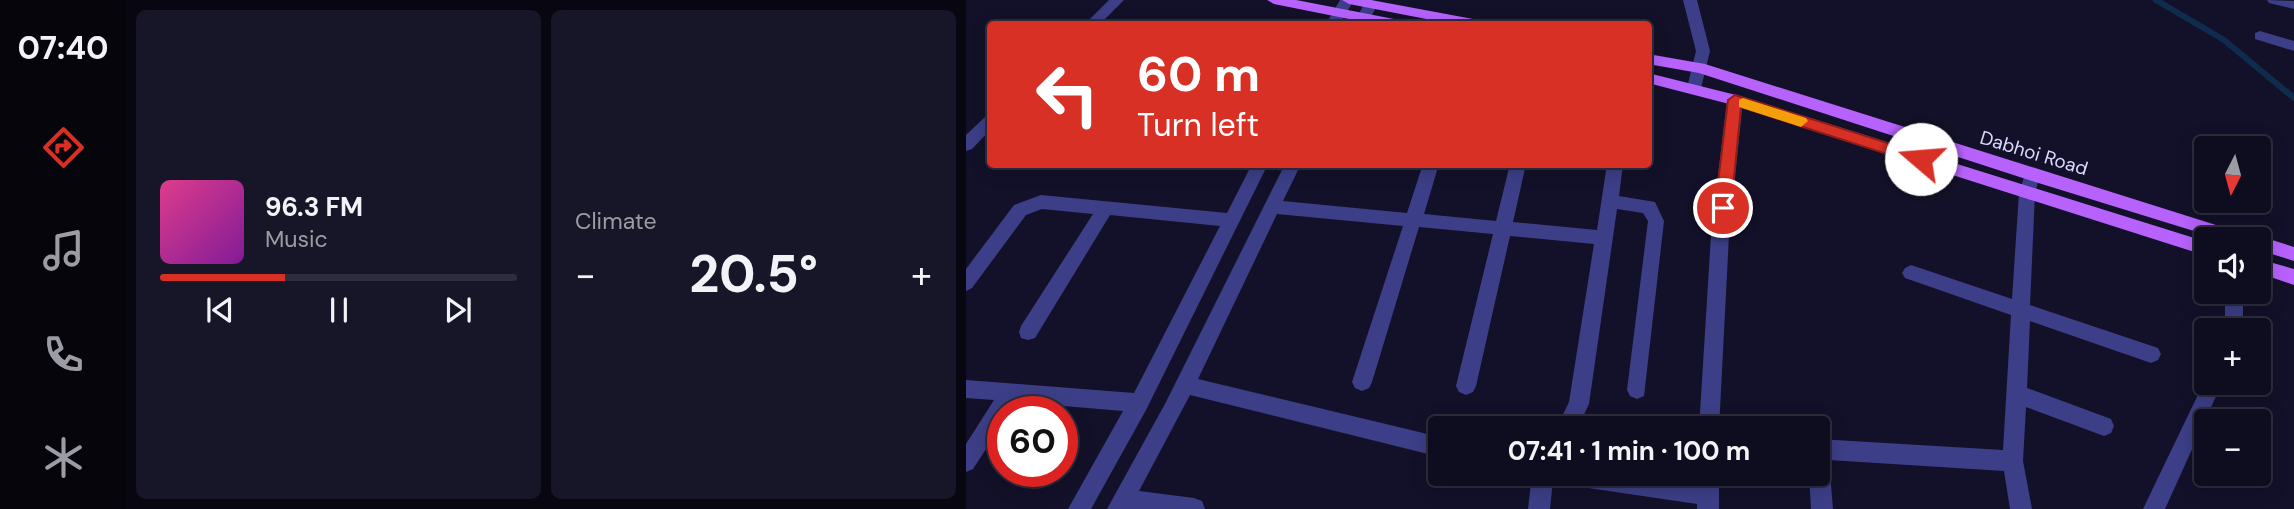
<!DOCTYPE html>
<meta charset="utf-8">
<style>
body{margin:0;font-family:"DM Sans",sans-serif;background:#171628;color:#f1f3f6;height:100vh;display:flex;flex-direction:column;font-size:26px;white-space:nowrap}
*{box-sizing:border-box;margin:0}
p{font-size:23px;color:#9b9ca4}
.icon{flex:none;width:38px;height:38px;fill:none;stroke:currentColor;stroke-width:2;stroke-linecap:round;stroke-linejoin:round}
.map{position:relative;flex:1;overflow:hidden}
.sheet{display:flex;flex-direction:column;gap:10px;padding:10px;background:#080711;width:840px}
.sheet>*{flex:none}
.banner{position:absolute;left:21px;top:21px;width:665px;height:147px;border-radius:7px;box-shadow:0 4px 18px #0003,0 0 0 2px #2e2d3d;background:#d93025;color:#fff;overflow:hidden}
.needle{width:46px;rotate:186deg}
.controls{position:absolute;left:1228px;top:136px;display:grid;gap:14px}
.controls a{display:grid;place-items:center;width:77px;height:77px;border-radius:7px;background:#0e0d1f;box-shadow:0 4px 18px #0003,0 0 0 2px #2e2d3d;font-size:35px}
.speed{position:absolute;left:21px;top:396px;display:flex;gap:14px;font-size:35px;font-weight:700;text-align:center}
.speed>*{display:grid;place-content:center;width:91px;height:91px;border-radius:50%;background:#0e0d1f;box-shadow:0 4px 18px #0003,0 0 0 2px #2e2d3d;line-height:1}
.speed .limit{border:10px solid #d22;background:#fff;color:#111}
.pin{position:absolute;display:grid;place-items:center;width:60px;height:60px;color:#fff;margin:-30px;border:4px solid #fff;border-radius:50%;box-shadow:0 2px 7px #0007}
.me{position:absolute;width:77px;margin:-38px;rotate:288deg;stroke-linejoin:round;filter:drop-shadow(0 0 5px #0008)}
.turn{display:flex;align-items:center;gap:24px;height:147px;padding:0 35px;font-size:32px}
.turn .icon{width:91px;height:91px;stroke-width:2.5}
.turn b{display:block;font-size:49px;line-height:60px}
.big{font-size:52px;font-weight:700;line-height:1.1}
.sheet .widget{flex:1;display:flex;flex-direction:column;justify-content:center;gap:10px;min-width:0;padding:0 24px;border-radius:10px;background:#171628}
.song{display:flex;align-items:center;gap:21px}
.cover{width:84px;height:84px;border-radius:10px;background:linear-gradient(135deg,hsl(330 70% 55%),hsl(290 70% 35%))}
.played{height:7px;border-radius:4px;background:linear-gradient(90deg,#d93025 35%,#2e2d3d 35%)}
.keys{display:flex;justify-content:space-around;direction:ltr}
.heat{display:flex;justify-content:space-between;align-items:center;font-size:38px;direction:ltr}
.sheet .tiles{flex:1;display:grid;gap:10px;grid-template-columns:repeat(2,1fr)}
.trip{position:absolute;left:462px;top:416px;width:402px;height:70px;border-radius:7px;background:#0e0d1f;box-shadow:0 4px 18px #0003,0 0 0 2px #2e2d3d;font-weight:700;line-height:70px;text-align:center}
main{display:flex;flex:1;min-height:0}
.tab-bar{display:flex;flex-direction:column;width:126px;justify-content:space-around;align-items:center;background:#06050c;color:#9b9ca4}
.tab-bar .icon{width:49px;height:49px}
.tab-bar .current{color:#d93025}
.tab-bar b{font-size:32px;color:#f1f3f6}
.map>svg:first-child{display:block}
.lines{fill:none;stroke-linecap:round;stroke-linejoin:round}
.stream{stroke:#0f2c4e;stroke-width:6}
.minor{fill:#3c3f87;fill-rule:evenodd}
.major{fill:#b762fd;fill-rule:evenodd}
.route{fill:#d93025;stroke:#8d1f18;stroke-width:2}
.slow{fill:#f59e0b}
.labels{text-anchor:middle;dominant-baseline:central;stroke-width:7;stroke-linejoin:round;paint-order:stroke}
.street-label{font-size:19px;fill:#dbd9ff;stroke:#131129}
</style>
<main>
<nav class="tab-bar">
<b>07:40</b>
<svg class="icon current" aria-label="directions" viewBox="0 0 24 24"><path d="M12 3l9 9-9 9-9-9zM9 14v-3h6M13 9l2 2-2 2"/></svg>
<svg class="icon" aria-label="music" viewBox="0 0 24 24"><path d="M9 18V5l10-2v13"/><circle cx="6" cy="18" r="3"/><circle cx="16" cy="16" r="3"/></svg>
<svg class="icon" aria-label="phone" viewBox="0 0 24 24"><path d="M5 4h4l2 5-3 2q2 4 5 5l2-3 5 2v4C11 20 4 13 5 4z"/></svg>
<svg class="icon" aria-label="climate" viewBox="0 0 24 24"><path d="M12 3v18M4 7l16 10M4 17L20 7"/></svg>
</nav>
<section class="sheet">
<div class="tiles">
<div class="widget">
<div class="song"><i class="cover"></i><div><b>96.3 FM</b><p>Music</p></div></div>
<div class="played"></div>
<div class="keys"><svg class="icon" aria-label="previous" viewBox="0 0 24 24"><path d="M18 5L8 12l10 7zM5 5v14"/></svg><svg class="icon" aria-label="pause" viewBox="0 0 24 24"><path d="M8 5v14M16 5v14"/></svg><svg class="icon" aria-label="next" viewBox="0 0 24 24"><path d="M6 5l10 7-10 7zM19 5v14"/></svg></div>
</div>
<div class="widget"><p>Climate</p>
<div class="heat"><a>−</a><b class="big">20.5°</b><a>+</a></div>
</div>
</div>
</section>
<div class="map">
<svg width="1328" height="509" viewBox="0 0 1328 509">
<rect width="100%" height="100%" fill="#131129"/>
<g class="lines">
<path class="stream" d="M1190,0L1258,40L1328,98"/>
<g class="minor">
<path d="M143,0H158L134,24H119Z"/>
<path d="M374,0H388L374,24H360Z"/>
<path d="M717,0H731L744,51L735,88L728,93L721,88L730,51Z"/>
<path d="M1301,0L1328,1V9L1303,3Z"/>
<path d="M400,1L406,0L412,4L401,24H387Z"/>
<path d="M1294,31L1328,41V51L1289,39V33Z"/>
<path d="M769,95L777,100L763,235L753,429H733L745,235L761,100Z"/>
<path d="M24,115V130L6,149L0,151V135L19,117Z"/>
<path d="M286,164H302L180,410L125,509H102L157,411L50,402L44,411H37V423L7,469L0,472V444L28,400L0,398V380L168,393L254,226L144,215L69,338L62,340L55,338L53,332L55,326L127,214L76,209L60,215L6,288L0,291V269L48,205L75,195L261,213Z"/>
<path d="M319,164H335L317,201L441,213L457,164H473L458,214L530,221L544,164H560L547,222L631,230L641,164H657L653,196L689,202L698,221L678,396L671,399L664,396L661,390L682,221L677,213L651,209L623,404L611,429H590L603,402L628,244L544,236L510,386L507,392L500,395L493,392L490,386L527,234L453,227L406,382L403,388L396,391L389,388L386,382L437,226L311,214L232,379L474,437V457L224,395L173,491L228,498L236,501L239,509H141L200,402Z"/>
<path d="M1066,169L1074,175L1069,193L1064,305L1192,348L1195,354L1192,360L1185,363L1064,321L1061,388L1145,419L1148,426L1145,433L1138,436L1060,407L1057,461L1066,509H1044L1038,471L863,460L867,509H845L843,474H852V439L1037,450L1045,315L939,278L936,273L939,268L945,265L1046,299L1053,193L1060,171Z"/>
<rect x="1259" y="292" width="18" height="39"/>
<path d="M1241,376V383H1256L1199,509H1177Z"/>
<path d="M566,474H671L731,483V474H753V509H731V504L595,484L587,480L584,509H562Z"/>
</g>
<g class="major">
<path d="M301,0H330L428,19L435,24H408L308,4Z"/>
<path d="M376,0H405L507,19L514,24H486L383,4Z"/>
<path d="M682,54L739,64L1288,237L1293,236L1328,247V261L1293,250V240H1257L1066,181L733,73L682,64Z"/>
<path d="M682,73L774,96L1241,242V256L767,105L682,83Z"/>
<path d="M1293,259L1328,269V285L1293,273Z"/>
</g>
</g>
<path class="route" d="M769,95L960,155L962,159L955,165L775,107L765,208L757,214L752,212L749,208L762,100Z"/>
<path class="slow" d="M777,98L840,118L842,121L835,127L773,107V100Z"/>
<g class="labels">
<g class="street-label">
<text transform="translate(1068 153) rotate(17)">Dabhoi Road</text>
</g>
</g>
</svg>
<div class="controls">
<a><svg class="needle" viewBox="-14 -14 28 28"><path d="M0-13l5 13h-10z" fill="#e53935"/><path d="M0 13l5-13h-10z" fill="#9b9ca4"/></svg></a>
<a><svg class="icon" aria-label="sound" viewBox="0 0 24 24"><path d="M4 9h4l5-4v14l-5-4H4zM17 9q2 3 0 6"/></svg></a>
<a>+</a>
<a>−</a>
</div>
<div class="speed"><div class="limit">60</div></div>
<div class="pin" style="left:757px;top:208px;background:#d93025"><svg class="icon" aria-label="arrive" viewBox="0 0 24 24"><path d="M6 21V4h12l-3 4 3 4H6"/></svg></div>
<svg class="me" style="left:955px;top:159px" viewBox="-20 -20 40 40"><circle r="19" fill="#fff"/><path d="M0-13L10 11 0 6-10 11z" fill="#d93025"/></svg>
<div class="trip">07:41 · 1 min · 100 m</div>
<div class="banner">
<div class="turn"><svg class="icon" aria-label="left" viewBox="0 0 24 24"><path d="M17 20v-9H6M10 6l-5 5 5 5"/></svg><div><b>60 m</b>Turn left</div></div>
</div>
</div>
</main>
